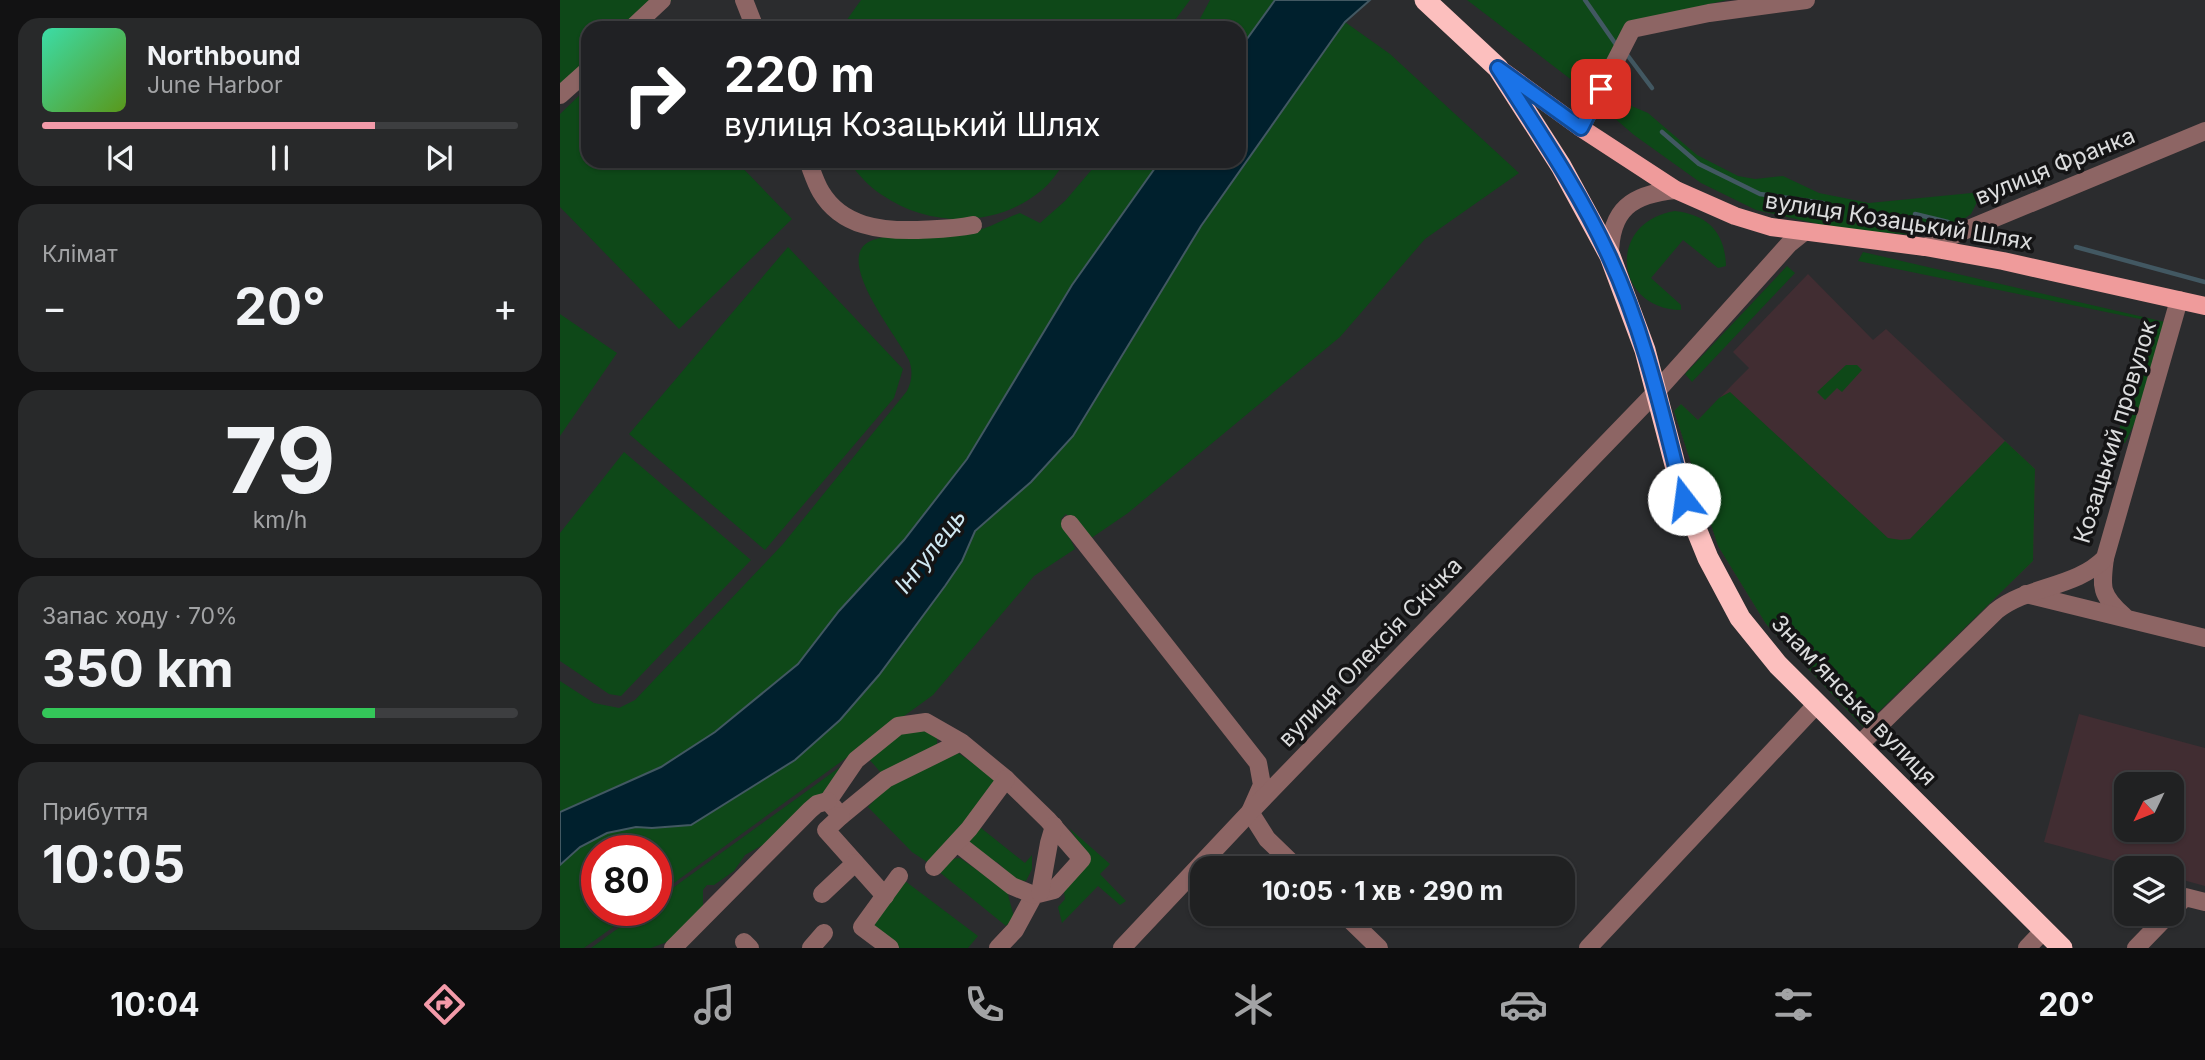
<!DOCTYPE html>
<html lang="uk">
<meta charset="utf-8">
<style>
body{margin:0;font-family:Inter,sans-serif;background:#28292a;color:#f1f3f6;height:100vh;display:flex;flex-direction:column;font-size:26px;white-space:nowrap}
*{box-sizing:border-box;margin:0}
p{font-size:23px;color:#a2a3a5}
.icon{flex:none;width:38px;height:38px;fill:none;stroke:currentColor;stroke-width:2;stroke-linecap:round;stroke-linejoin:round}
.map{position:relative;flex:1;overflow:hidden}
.details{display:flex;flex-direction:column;gap:18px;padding:18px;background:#121213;width:560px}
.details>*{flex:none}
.top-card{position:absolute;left:21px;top:21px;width:665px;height:147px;border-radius:21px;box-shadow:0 2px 5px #0004,0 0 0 2px #3d3e40;background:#202124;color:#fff;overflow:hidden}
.needle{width:46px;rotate:227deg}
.tools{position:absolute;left:1554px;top:772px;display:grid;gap:14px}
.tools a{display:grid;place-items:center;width:70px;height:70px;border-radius:14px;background:#202122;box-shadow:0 2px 5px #0004,0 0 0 2px #3d3e40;font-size:35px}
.speed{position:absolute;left:21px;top:835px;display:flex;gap:14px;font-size:35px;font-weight:700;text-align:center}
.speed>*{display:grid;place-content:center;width:91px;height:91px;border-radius:50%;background:#202122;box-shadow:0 2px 5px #0004,0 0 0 2px #3d3e40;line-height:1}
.speed .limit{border:10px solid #d22;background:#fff;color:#111}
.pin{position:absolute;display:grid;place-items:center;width:60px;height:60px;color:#fff;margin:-30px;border-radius:14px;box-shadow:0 4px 10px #0006}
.me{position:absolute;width:77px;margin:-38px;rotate:345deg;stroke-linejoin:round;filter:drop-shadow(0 0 5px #0008)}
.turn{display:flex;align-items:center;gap:24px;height:147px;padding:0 28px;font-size:32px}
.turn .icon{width:91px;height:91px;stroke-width:2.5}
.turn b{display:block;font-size:49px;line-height:60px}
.big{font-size:52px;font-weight:700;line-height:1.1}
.details .card{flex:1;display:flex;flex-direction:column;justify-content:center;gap:10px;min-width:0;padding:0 24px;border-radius:21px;background:#28292a}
.details .dial{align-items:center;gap:0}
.dial b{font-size:91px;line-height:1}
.song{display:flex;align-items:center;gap:21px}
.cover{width:84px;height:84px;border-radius:10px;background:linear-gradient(135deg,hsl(160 70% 55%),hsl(90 70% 35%))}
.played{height:7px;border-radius:4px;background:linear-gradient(90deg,#f39aa9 70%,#3d3e40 70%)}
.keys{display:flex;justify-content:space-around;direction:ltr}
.heat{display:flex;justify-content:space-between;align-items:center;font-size:38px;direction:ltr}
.charge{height:10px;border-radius:5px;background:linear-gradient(90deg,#34c759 70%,#3d3e40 0)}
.trip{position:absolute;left:630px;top:856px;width:385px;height:70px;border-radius:21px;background:#202122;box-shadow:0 2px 5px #0004,0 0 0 2px #3d3e40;font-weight:700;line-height:70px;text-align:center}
.menu{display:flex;height:112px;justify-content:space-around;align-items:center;background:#0d0d0e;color:#a2a3a5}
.menu .icon{width:49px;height:49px}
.menu .on{color:#f39aa9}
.menu b{font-size:32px;color:#f1f3f6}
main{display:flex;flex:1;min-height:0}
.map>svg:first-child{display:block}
.education{fill:#412d32;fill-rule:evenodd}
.green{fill:#0e4818}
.water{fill:#00202d;stroke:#425862;stroke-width:2}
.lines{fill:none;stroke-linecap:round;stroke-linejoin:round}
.stream{stroke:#425862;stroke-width:4.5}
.minor{stroke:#8d6564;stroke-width:18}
.major{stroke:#ef9b9b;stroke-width:18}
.highway{stroke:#fcbfbe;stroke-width:21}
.route-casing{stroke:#114b97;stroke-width:18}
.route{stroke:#1a73e8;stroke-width:12}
.labels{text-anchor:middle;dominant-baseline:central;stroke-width:7;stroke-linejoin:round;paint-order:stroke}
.street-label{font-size:23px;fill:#dbdcdd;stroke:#141415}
.water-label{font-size:24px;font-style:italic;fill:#cfe8f2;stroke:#141415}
</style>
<main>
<section class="details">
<div class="card">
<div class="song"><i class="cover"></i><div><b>Northbound</b><p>June Harbor</p></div></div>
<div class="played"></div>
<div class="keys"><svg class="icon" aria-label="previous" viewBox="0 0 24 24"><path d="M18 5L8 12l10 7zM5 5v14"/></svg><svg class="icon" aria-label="pause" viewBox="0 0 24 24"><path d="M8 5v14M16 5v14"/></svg><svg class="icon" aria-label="next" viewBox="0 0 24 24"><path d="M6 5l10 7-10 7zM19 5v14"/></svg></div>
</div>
<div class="card"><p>Клімат</p>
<div class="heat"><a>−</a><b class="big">20°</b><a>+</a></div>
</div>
<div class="card dial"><b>79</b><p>km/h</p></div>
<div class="card"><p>Запас ходу · 70%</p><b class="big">350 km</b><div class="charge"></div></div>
<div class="card"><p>Прибуття</p><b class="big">10:05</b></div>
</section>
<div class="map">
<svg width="1645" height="948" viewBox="0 0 1645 948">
<rect width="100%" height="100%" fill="#2b2c2e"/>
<g class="education">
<path d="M1248,274L1313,340L1326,329L1475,469L1473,561L1303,727L1206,624L1158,546L1114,411L1121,404L1138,420L1175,382L1189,368L1173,352Z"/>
<path d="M1519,714L1645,748V886L1612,877V868H1580L1484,842ZM1566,784H1612V830H1566Z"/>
</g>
<g class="green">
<path d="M0,0H112L82,28H28V78L0,103Z"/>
<path d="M301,0H630L609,28H281Z"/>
<path d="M650,0H715L679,50V28H635Z"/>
<path d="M907,0H1167L1067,23L1036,87L1026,91Z"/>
<path d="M785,22L830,54L959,173L865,239L780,337L568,513L530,539L506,514L501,519L515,549L474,576L373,695L96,896V850H37V910H77L24,948H0V865C19,838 61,826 92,828L235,760L280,720L319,675L385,586L402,561L415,531L471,482L513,436L641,226Z"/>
<path d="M28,87V161H176L232,219L119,329L0,207V114Z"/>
<path d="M1062,102L1088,113L1137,155L1178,176L1195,179L1223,176L1259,193L1309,203L1422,192L1411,214L1387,231L1354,235L1281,229L1196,210L1141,183L1074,135L1045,110V107Z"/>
<path d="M288,161H506C499,170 491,183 482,190C437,228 370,228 322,195C308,186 298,174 288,161Z"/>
<path d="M539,161H600L512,285L407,459L344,540L279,611L238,664L155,732L101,767L0,812V681L34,703L59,708L75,700L223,544L347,391C352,381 353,371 349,360C339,338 269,255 313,240C345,229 382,238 415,231C430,228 445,218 460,213L480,223L505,201Z"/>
<path d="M1115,211C1148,215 1165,232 1166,266L1158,268L1123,240L1091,278L1121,305V310C1054,309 1046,222 1115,211Z"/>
<path d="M228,247L343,369L334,398L205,550L69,434Z"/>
<path d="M1303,252L1605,322L1582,408L1565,443L1557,439L1585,320L1298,261Z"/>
<path d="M1227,266L1235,273L1132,382L1125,374Z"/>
<path d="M0,314L57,353L0,436Z"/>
<path d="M1286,365H1297L1302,370L1282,392L1277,388L1265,400L1257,392Z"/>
<path d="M1170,392L1328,538L1341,540L1350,539L1445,441L1475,469L1473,561L1303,727L1206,624L1158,546L1114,411L1121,404L1138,420L1159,398Z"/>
<path d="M64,452L191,560L61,696L49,694L0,661V533Z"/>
<path d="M363,727L377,737V745L323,775L308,758L340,729Z"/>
<path d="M394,750L420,768L438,776L425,799L370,864L352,852L308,807L333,781Z"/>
<path d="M280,767L268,792L257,799L251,797L213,839L185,855L174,871L154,885H147L143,890V906L107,942L91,948H31L83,910H96V900Z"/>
<path d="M416,824L465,863L472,855V869L466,881L456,880L437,862H428L410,847L407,836Z"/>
<path d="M509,828L550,864L540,874L566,901L560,905L538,886L502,923L498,907L505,899L503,884L529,857Z"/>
<path d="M400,858L447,891L454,917L446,926L378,871L391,859Z"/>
<path d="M345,881L418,936L408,948H336L310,928Z"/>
</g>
<path class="water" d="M715,0H810L785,22L777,33L641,226L513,436L471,482L415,531L402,561L385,586L319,675L280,720L235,760L131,825L92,828L76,827L47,833L20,847L0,865V812L101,767L155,732L238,664L279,611L344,540L407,459L512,285L600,161H679V50Z"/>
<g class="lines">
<g class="stream">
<path d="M1025,0L1057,46"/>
<path d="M1068,56L1092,88"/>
<path d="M1102,132L1139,164L1200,194L1263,203"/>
<path d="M1355,214L1388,222"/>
<path d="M1516,247L1645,282"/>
</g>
<g class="minor">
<path d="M184,0L195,28"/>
<path d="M72,28L102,0"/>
<path d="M0,95L28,70"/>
<path d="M1021,128L1072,29L1149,13L1246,0"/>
<path d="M248,161C252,171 255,182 261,192C282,227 321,231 358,230C377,229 394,229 413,225"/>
<path d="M1365,247L1645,131"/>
<path d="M1050,256C1050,209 1072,194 1116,190"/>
<path d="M510,524L698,763L702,785L690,812L707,839L737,868"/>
<path d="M1545,558C1541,587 1540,595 1564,616"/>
<path d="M1466,594L1645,638"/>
<path d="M401,742L326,779L281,816L268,801L296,760L338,726L366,722L401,742L446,779L488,820L522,859L494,890L474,895L455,930L438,948"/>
<path d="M1298,746L1436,611C1469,585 1516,588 1545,558L1619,300"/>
<path d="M281,816L266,830L325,896"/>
<path d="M397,843L452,886L474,895"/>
<path d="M374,867L409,829L446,779"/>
<path d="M480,893L489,843L494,826"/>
<path d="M262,894L295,863"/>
<path d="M1612,911L1625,897L1645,902"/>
<path d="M784,914L819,948"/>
<path d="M184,942L190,948"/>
<path d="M113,948L250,810L257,804L268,801"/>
<path d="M251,948L264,933"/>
<path d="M330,948L302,927L339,876"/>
<path d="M562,948L690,812L1096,392L1229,244L1244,232"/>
<path d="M1028,948L1257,704"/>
<path d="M1467,948L1484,930"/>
<path d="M1576,948L1609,914"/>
</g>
<path class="major" d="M944,72L1021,128L1116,190L1175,216L1211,227L1365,247L1443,261L1645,306"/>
<path class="highway" d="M865,0L938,68L1001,166L1050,256L1085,350L1124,499L1148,558L1180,618L1218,665L1502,948"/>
</g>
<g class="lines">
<defs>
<path id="route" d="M1041,89L1021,128L938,68C977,129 1019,190 1049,256C1085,333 1103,417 1124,499"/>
</defs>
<use href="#route" class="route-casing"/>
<use href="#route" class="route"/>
</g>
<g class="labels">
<g class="street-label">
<text transform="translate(1495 166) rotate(-22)">вулиця Франка</text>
<text transform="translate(1339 221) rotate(9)">вулиця Козацький Шлях</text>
<text transform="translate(1555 432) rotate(-73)">Козацький провулок</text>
<text transform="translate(810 652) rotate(-46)">вулиця Олексія Скічка</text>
<text transform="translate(1294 700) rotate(46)">Знамʼянська вулиця</text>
</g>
<g class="water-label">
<text transform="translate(370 551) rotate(-52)">Інгулець</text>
</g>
</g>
</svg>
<div class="tools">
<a><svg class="needle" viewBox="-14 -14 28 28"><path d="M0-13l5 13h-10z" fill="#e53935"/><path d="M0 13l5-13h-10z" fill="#a2a3a5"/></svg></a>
<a><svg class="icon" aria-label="layers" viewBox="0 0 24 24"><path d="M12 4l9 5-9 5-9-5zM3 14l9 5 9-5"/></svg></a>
</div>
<div class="speed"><div class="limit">80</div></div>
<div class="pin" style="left:1041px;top:89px;background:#d93025"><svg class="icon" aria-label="arrive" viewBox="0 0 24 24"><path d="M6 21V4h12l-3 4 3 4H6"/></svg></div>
<svg class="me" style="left:1124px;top:499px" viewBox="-20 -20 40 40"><circle r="19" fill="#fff"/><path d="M0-13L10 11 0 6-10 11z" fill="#1a73e8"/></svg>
<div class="trip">10:05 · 1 хв · 290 m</div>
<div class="top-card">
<div class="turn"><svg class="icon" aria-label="right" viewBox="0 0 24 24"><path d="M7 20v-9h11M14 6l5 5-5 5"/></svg><div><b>220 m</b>вулиця Козацький Шлях</div></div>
</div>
</div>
</main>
<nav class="menu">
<b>10:04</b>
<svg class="icon on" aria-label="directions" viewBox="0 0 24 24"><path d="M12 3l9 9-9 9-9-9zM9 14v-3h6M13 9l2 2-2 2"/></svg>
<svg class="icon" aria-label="music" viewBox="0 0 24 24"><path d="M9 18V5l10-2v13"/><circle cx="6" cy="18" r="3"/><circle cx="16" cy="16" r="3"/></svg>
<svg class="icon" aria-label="phone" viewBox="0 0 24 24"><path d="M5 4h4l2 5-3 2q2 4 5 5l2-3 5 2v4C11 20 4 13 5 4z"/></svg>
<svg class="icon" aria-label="climate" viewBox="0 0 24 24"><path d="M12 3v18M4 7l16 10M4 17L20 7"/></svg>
<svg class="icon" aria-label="car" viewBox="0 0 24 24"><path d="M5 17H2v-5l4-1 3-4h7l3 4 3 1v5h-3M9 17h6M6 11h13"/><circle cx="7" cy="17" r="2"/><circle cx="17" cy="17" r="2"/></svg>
<svg class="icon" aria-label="filters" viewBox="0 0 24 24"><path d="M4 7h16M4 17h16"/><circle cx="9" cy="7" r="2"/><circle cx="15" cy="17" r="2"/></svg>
<b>20°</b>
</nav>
